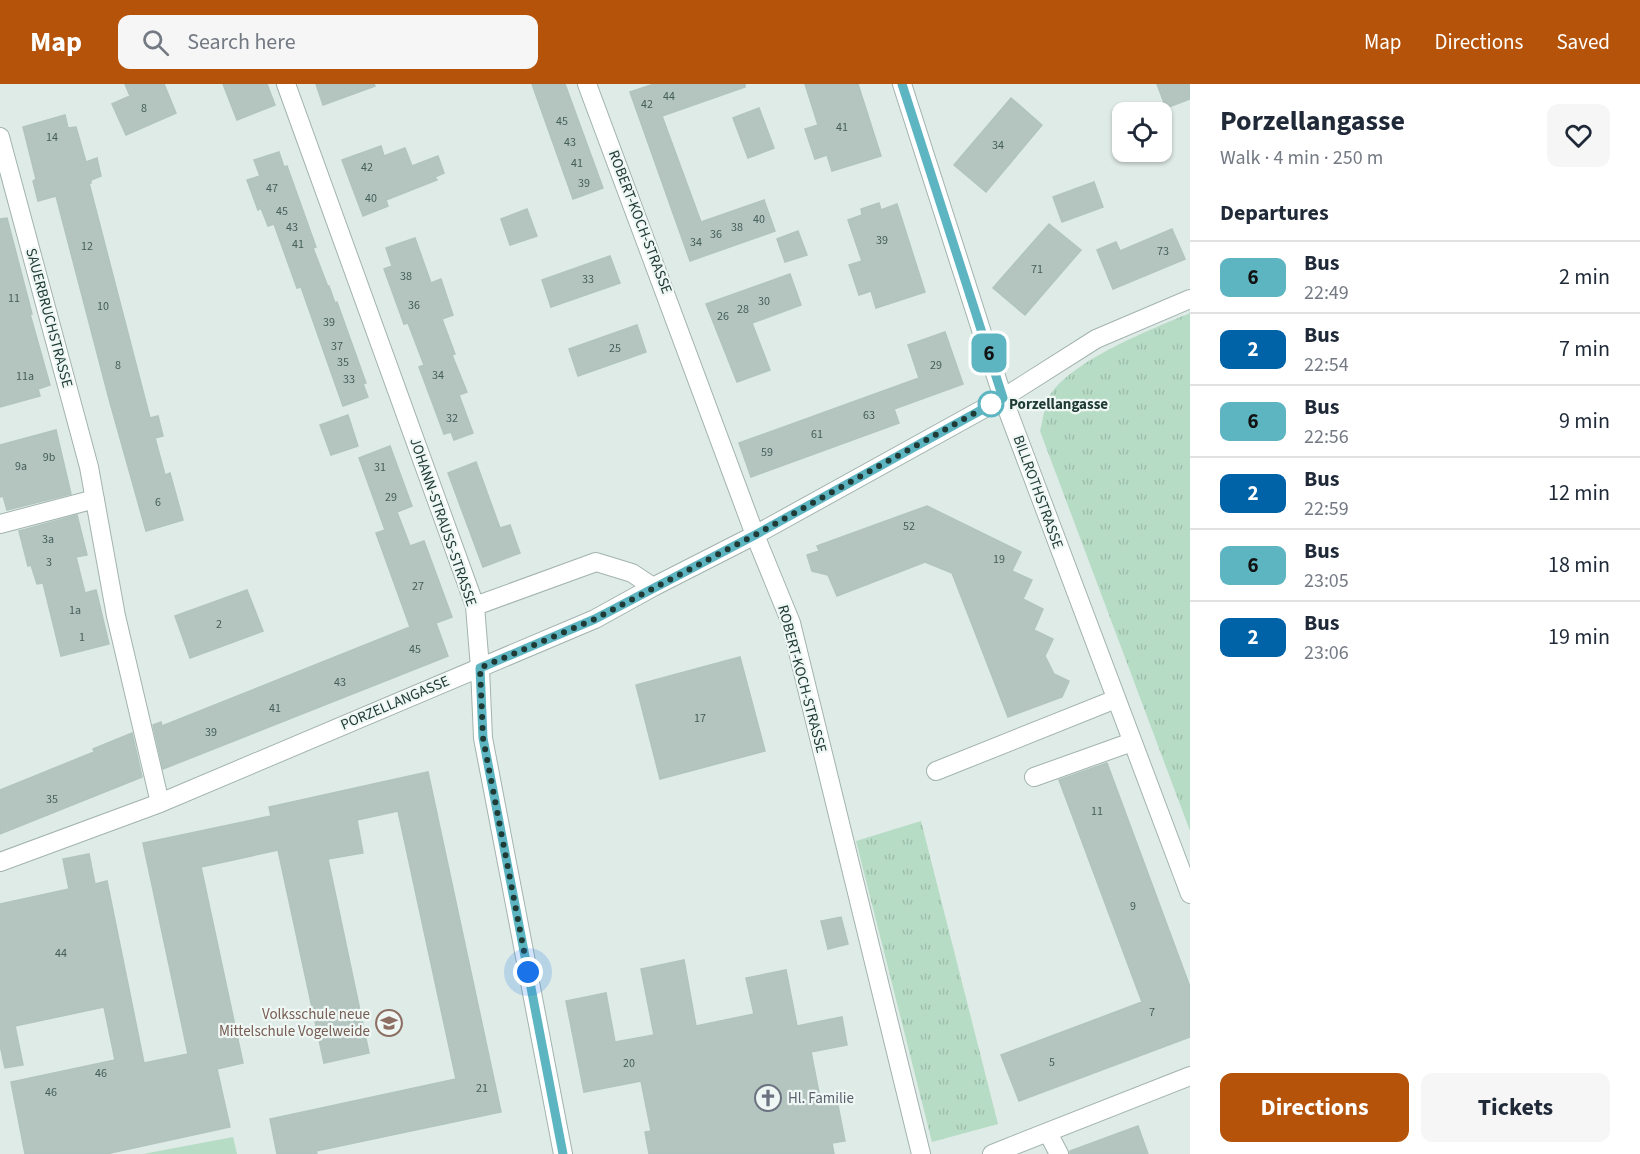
<!DOCTYPE html>
<html lang="en">
<head>
<meta charset="utf-8">
<style>
	body { margin:0; font-family:"Source Sans 3",sans-serif; background:#f6f6f7; color:#1f2937; height:100vh; display:flex; flex-direction:column; font-size:22px; white-space:nowrap }
	* { box-sizing:border-box; margin:0 }
	p { font-size:20px; color:#747a83 }
	.icon { flex:none; width:33px; height:33px; fill:none; stroke:currentColor; stroke-width:2; stroke-linecap:round; stroke-linejoin:round }
	.map { position:relative; flex:1; overflow:hidden }
	.side { display:flex; flex-direction:column; background:#fff; width:450px }
	.side>* { flex:none }
	.badge { padding:0 12px; border-radius:9px; font-size:21px; line-height:39px }
	.controls { position:absolute; left:1112px; top:18px; display:grid; gap:12px }
	.controls a { display:grid; place-items:center; width:60px; height:60px; border-radius:12px; background:#fff; box-shadow:0 2px 4px #0004; font-size:30px }
	.you { position:absolute; width:30px; height:30px; margin:-15px; border:4px solid #fff; border-radius:50%; background:#1a73e8; box-shadow:0 0 0 9px #1a73e833 }
	.map>.badge { position:absolute; translate:-50% -50%; box-shadow:0 0 0 3px #fff }
	h2 { padding:0 30px; font-size:22px; line-height:54px }
	.round { display:grid; place-items:center; flex:none; width:63px; height:63px; border-radius:12px; background:#f6f6f7 }
	.headline { display:flex; align-items:center; justify-content:space-between; height:102px; padding:0 30px }
	h1 { font-size:28px; font-weight:700; line-height:45px }
	.primary-button { display:flex; gap:12px; margin-top:auto; padding:12px 30px }
	.primary-button a { flex:1; height:69px; border-radius:12px; background:#b45309; color:#fff; font-size:24px; font-weight:700; line-height:69px; text-align:center }
	.primary-button a+a { background:#f6f6f7; color:#1f2937 }
	ul { padding:0; list-style:none }
	li { display:flex; align-items:center; gap:18px; height:72px; padding:0 30px; border-top:2px solid #e0e1e3 }
	li div { flex:1 }
	li b { display:block; font-size:22px }
	li em { font-style:normal }
	li .badge { min-width:66px; font-weight:700; text-align:center }
	header { display:flex; align-items:center; gap:36px; box-sizing:border-box; height:84px; padding:0 30px; background:#b45309; color:#fff }
	header strong { font-size:28px }
	nav { display:flex; gap:33px; margin-inline-start:auto; font-size:21px }
	.search { width:420px; height:54px; background:#f6f6f7; display:flex; align-items:center; gap:15px; box-sizing:border-box; padding:0 21px; border-radius:12px; color:#747a83; font-size:22px }
	main { display:flex; flex:1; min-height:0 }
	.map>svg:first-child { display:block }
	.grass { fill:url(#grass-tufts) }
	.pitch { fill:#b7dcc5 }
	.building { fill:#b4c5c0; stroke:#b1c4be; stroke-width:1.5 }
	.lines { fill:none; stroke-linecap:round; stroke-linejoin:round }
	.minor-casing { stroke:#a2b3ae; stroke-width:20 }
	.minor { stroke:#fff; stroke-width:18 }
	.line-casing { stroke:#fff; stroke-width:14 }
	.line { stroke:#5db5c2; stroke-width:9 }
	.walk { stroke:#203b36; stroke-width:6; stroke-dasharray:0 10.8 }
	.stop-dot { fill:#fff; stroke:#5db5c2; stroke-width:3 }
	.labels { text-anchor:middle; dominant-baseline:central; stroke-width:4.5; stroke-linejoin:round; paint-order:stroke }
	.number-label { font-size:12px; fill:#455e58 }
	.street-label { font-size:15px; fill:#203b36; stroke:#eff7f4 }
	.stop-label { font-size:15px; font-weight:bold; fill:#203b36; stroke:#eff7f4; text-anchor:start }
	.education-label { font-size:15px; fill:#785e54; stroke:#eff7f4; text-anchor:end }
	.worship-label { font-size:15px; fill:#5b616d; stroke:#eff7f4; text-anchor:start }
</style>
</head>
<body>
<header>
<strong>Map</strong>
<div class="search"><svg class="icon" aria-label="search" viewBox="0 0 24 24"><circle cx="10" cy="10" r="6"/><path d="M15 15l6 6"/></svg>Search here</div>
<nav><a>Map</a><a>Directions</a><a>Saved</a></nav>
</header>
<main>
<div class="map">
<svg width="1190" height="1070" viewBox="0 0 1190 1070">
	<defs>
		<pattern id="grass-tufts" width="24" height="20" patternUnits="userSpaceOnUse" patternTransform="scale(1.5)"><rect width="24" height="20" fill="#b7dcc5"/><path d="M3 7l-1-3M5 7V3M7 7l1-3M15 17l-1-3M17 17v-4M19 17l1-3" fill="none" stroke="#9dbeaa"/></pattern>
	</defs>
	<rect width="100%" height="100%" fill="#dfebe7"/>
	<path class="grass" d="M1190 229V747L1040 347C1043 337 1044 321 1050 311 1074 275 1150 246 1190 229Z
		M921 737 998 1040 932 1058 856 757Z"/>
	<path class="pitch" d="M233 1053 237 1070H143Z"/>
	<path class="building" d="M125 0H164L176 29 126 51 112 20 130 12Z
		M223 0H267L275 21 237 36Z
		M316 0H374L375 2 323 21Z
		M532 0H565L603 104 573 115Z
		M654 0H745V3L662 32 701 138 764 116 775 147 690 177 630 8Z
		M805 0H858L881 72 832 87 827 71 815 75 805 45 818 41Z
		M1157 0H1190V15L1166 24Z
		M1011 14 1042 41 986 108 954 81Z
		M759 24 774 64 748 74 733 34Z
		M65 31 68 44 76 43 86 78 97 74 101 92 91 96V99H89L150 334 158 332 163 352 155 354 165 391 170 389 183 436 146 447 109 315 56 112 38 117 33 97 36 95 23 43Z
		M381 62 384 72 405 64 412 82 438 72 444 89 435 93 437 96 386 116 388 122 363 132 342 76Z
		M279 68 284 83 287 82 316 163 313 164 328 203 329 202 335 219 337 218 366 299 363 300 368 313 343 322 301 203 297 204 274 140 268 142 261 124 258 126 247 96 260 92 254 76Z
		M1094 98 1103 123 1062 138 1053 113Z
		M879 119 881 126 897 120 925 208 876 224 871 207 859 211 849 181 862 177 848 136 862 131 861 125Z
		M527 125 537 152 510 161 501 135Z
		M7 134 32 230H30L50 301 38 305 40 312 0 323V135Z
		M1049 140 1081 166 1025 231 993 204Z
		M1172 145 1185 175 1113 205 1097 166 1116 158 1120 167Z
		M798 147 807 171 785 178 777 155Z
		M415 154 431 199 441 195 453 231 442 235 455 270 452 271 467 308 459 311 473 349 454 356 451 348 444 350 419 283 424 281 408 239 404 240 384 185 392 182 386 164Z
		M610 172 620 199 551 223 542 196Z
		M790 190 801 221 752 239 770 286 737 298 706 220Z
		M637 241 646 268 578 292 569 265Z
		M945 248 963 300 894 325 899 339 751 393 739 359 919 294 908 261Z
		M348 331 358 362 331 371 320 341Z
		M56 346 71 410 7 426 3 412 0 413V361Z
		M390 362 412 422 397 428 410 462 424 457 452 533 436 539 448 572 163 685 153 641 161 638 162 642 410 543 376 449 385 446 359 374Z
		M476 378 500 444 510 441 520 469 483 483 448 389Z
		M927 422 1021 468 1012 487 1032 496 1023 515 1043 525 1034 546 1053 555 1045 572 1054 590 1069 597 1062 613 1008 633 952 489 925 478 837 512 828 491 812 487 807 471 819 467 817 462Z
		M77 431 87 471 76 473 85 509 96 506 109 560 61 572 43 499 37 500 31 481 28 482 19 447Z
		M247 506 263 547 190 574 175 532Z
		M740 573 765 667 660 695 636 601Z
		M132 649 142 693 0 750V706L94 668 93 665Z
		M1107 679 1190 903V953L1019 1017 1001 971 1142 918 1059 696Z
		M428 688 501 1028 316 1067 317 1070H277L270 1035 456 995 398 727 357 736 363 769 328 775 369 969 324 979 278 766 201 783 243 979 217 985 230 1043 106 1070H25L11 998 115 976 104 923 15 942 23 981 5 984 0 961V820L69 805 63 775 89 770 95 800 107 797 144 979 188 970 143 759 271 732 269 723Z
		M841 833 848 860 828 865 821 837Z
		M684 876 696 942 754 930 746 894 786 886 797 942 842 933 847 961 811 968 821 1019 837 1016 845 1057 832 1059 834 1070H649L645 1048 651 1047 641 997 584 1008 566 917 606 909 615 958 654 951 641 885Z
		M1138 1042 1148 1070H1070V1067Z"/>
	<g class="lines">
		<defs>
			<path id="minor" d="M286 0 475 522 480 584 483 654 563 1070
				M587 0 755 451 791 539 921 1070
				M902 0 1003 314 1190 810
				M0 53 89 383 116 532 160 719
				M0 440 95 415
				M475 522 596 478 632 489 653 503
				M936 687 1116 615
				M1034 693 1132 658
				M0 778 160 719 595 535 653 503 755 451 1003 314 1096 255 1190 215
				M1048 1049 1059 1070
				M992 1070 1190 992"/>
		</defs>
		<use href="#minor" class="minor-casing"/>
		<use href="#minor" class="minor"/>
	</g>
	<g class="lines">
		<defs>
			<path id="line" d="M563 1070 483 654 480 584 595 535 755 451 1003 314 902 0"/>
		</defs>
		<use href="#line" class="line-casing"/>
		<use href="#line" class="line"/>
		<path class="walk" d="M528 888 483 654 480 584 595 535 755 451 991 320"/>
	</g>
	<defs>
		<symbol id="school-ring" viewBox="-11 -11 22 22"><circle r="9.5" fill="#eff7f4" stroke="#8d6e63" stroke-width="1.5"/><path d="M0-5L7-2L0 1L-7-2ZM-4 1L0 2.5L4 1V4Q0 6-4 4Z" fill="#8d6e63"/></symbol>
		<symbol id="church-ring" viewBox="-11 -11 22 22"><circle r="9.5" fill="#eff7f4" stroke="#6b7280" stroke-width="1.5"/><path d="M-1.2-6h2.4v3.5h3.3v2.4h-3.3V6h-2.4V-.1h-3.3v-2.4h3.3Z" fill="#6b7280"/></symbol>
	</defs>
	<g fill-rule="evenodd">
		<use href="#school-ring" x="374" y="924" width="30" height="30"/>
		<use href="#church-ring" x="753" y="999" width="30" height="30"/>
	</g>
	<circle class="stop-dot" cx="991" cy="320" r="12"/>
	<g class="labels">
		<g class="number-label">
			<text x="669" y="12">44</text>
			<text x="647" y="20">42</text>
			<text x="144" y="24">8</text>
			<text x="562" y="37">45</text>
			<text x="842" y="43">41</text>
			<text x="52" y="53">14</text>
			<text x="570" y="58">43</text>
			<text x="998" y="61">34</text>
			<text x="577" y="79">41</text>
			<text x="367" y="83">42</text>
			<text x="584" y="99">39</text>
			<text x="272" y="104">47</text>
			<text x="371" y="114">40</text>
			<text x="282" y="127">45</text>
			<text x="759" y="135">40</text>
			<text x="292" y="143">43</text>
			<text x="737" y="143">38</text>
			<text x="716" y="150">36</text>
			<text x="882" y="156">39</text>
			<text x="696" y="158">34</text>
			<text x="298" y="160">41</text>
			<text x="87" y="162">12</text>
			<text x="1163" y="167">73</text>
			<text x="1037" y="185">71</text>
			<text x="406" y="192">38</text>
			<text x="588" y="195">33</text>
			<text x="14" y="214">11</text>
			<text x="764" y="217">30</text>
			<text x="414" y="221">36</text>
			<text x="103" y="222">10</text>
			<text x="743" y="225">28</text>
			<text x="723" y="232">26</text>
			<text x="329" y="238">39</text>
			<text x="337" y="262">37</text>
			<text x="615" y="264">25</text>
			<text x="343" y="278">35</text>
			<text x="118" y="281">8</text>
			<text x="936" y="281">29</text>
			<text x="438" y="291">34</text>
			<text x="25" y="292">11a</text>
			<text x="349" y="295">33</text>
			<text x="869" y="331">63</text>
			<text x="452" y="334">32</text>
			<text x="817" y="350">61</text>
			<text x="767" y="368">59</text>
			<text x="49" y="373">9b</text>
			<text x="21" y="382">9a</text>
			<text x="380" y="383">31</text>
			<text x="391" y="413">29</text>
			<text x="158" y="418">6</text>
			<text x="909" y="442">52</text>
			<text x="48" y="455">3a</text>
			<text x="999" y="475">19</text>
			<text x="49" y="478">3</text>
			<text x="418" y="502">27</text>
			<text x="75" y="526">1a</text>
			<text x="219" y="540">2</text>
			<text x="82" y="553">1</text>
			<text x="415" y="565">45</text>
			<text x="340" y="598">43</text>
			<text x="275" y="624">41</text>
			<text x="700" y="634">17</text>
			<text x="211" y="648">39</text>
			<text x="52" y="715">35</text>
			<text x="1097" y="727">11</text>
			<text x="1133" y="822">9</text>
			<text x="61" y="869">44</text>
			<text x="1152" y="928">7</text>
			<text x="1052" y="978">5</text>
			<text x="629" y="979">20</text>
			<text x="101" y="989">46</text>
			<text x="482" y="1004">21</text>
			<text x="51" y="1008">46</text>
		</g>
		<g class="street-label">
			<text transform="translate(640 138) rotate(69)">ROBERT-KOCH-STRASSE</text>
			<text transform="translate(49 234) rotate(75)">SAUERBRUCHSTRASSE</text>
			<text transform="translate(1038 408) rotate(70)">BILLROTHSTRASSE</text>
			<text transform="translate(443 438) rotate(71)">JOHANN-STRAUSS-STRASSE</text>
			<text transform="translate(802 595) rotate(75)">ROBERT-KOCH-STRASSE</text>
			<text transform="translate(395 619) rotate(-23)">PORZELLANGASSE</text>
		</g>
		<g class="stop-label">
			<text x="1009" y="320">Porzellangasse</text>
		</g>
		<g class="education-label">
			<text x="370" y="930">Volksschule neue<tspan x="370" dy="17">Mittelschule Vogelweide</tspan></text>
		</g>
		<g class="worship-label">
			<text x="788" y="1014">Hl. Familie</text>
		</g>
	</g>
</svg>
<div class="controls">
<a><svg class="icon" aria-label="locate" viewBox="0 0 24 24"><circle cx="12" cy="12" r="6"/><path d="M12 2v4M12 18v4M2 12h4M18 12h4"/></svg></a>
</div>
<div class="you" style="left:528px;top:888px"></div>
<b class="badge" style="left:989px;top:269px;background:#5db5c2;color:#111">6</b>
</div>
<section class="side">
<div class="headline"><div><h1>Porzellangasse</h1><p>Walk · 4 min · 250 m</p></div><a class="round"><svg class="icon" aria-label="heart" viewBox="0 0 24 24"><path d="M12 20l-8-8c-3-5 5-10 8-4 3-6 11-1 8 4z"/></svg></a></div>
<h2>Departures</h2>
<ul>
<li><span class="badge" style="background:#5db5c2;color:#111">6</span><div><b>Bus</b><p>22:49</p></div><em>2 min</em></li>
<li><span class="badge" style="background:#0062a7;color:#fff">2</span><div><b>Bus</b><p>22:54</p></div><em>7 min</em></li>
<li><span class="badge" style="background:#5db5c2;color:#111">6</span><div><b>Bus</b><p>22:56</p></div><em>9 min</em></li>
<li><span class="badge" style="background:#0062a7;color:#fff">2</span><div><b>Bus</b><p>22:59</p></div><em>12 min</em></li>
<li><span class="badge" style="background:#5db5c2;color:#111">6</span><div><b>Bus</b><p>23:05</p></div><em>18 min</em></li>
<li><span class="badge" style="background:#0062a7;color:#fff">2</span><div><b>Bus</b><p>23:06</p></div><em>19 min</em></li>
</ul>
<div class="primary-button"><a>Directions</a><a>Tickets</a></div>
</section>
</main>
</body>
</html>
